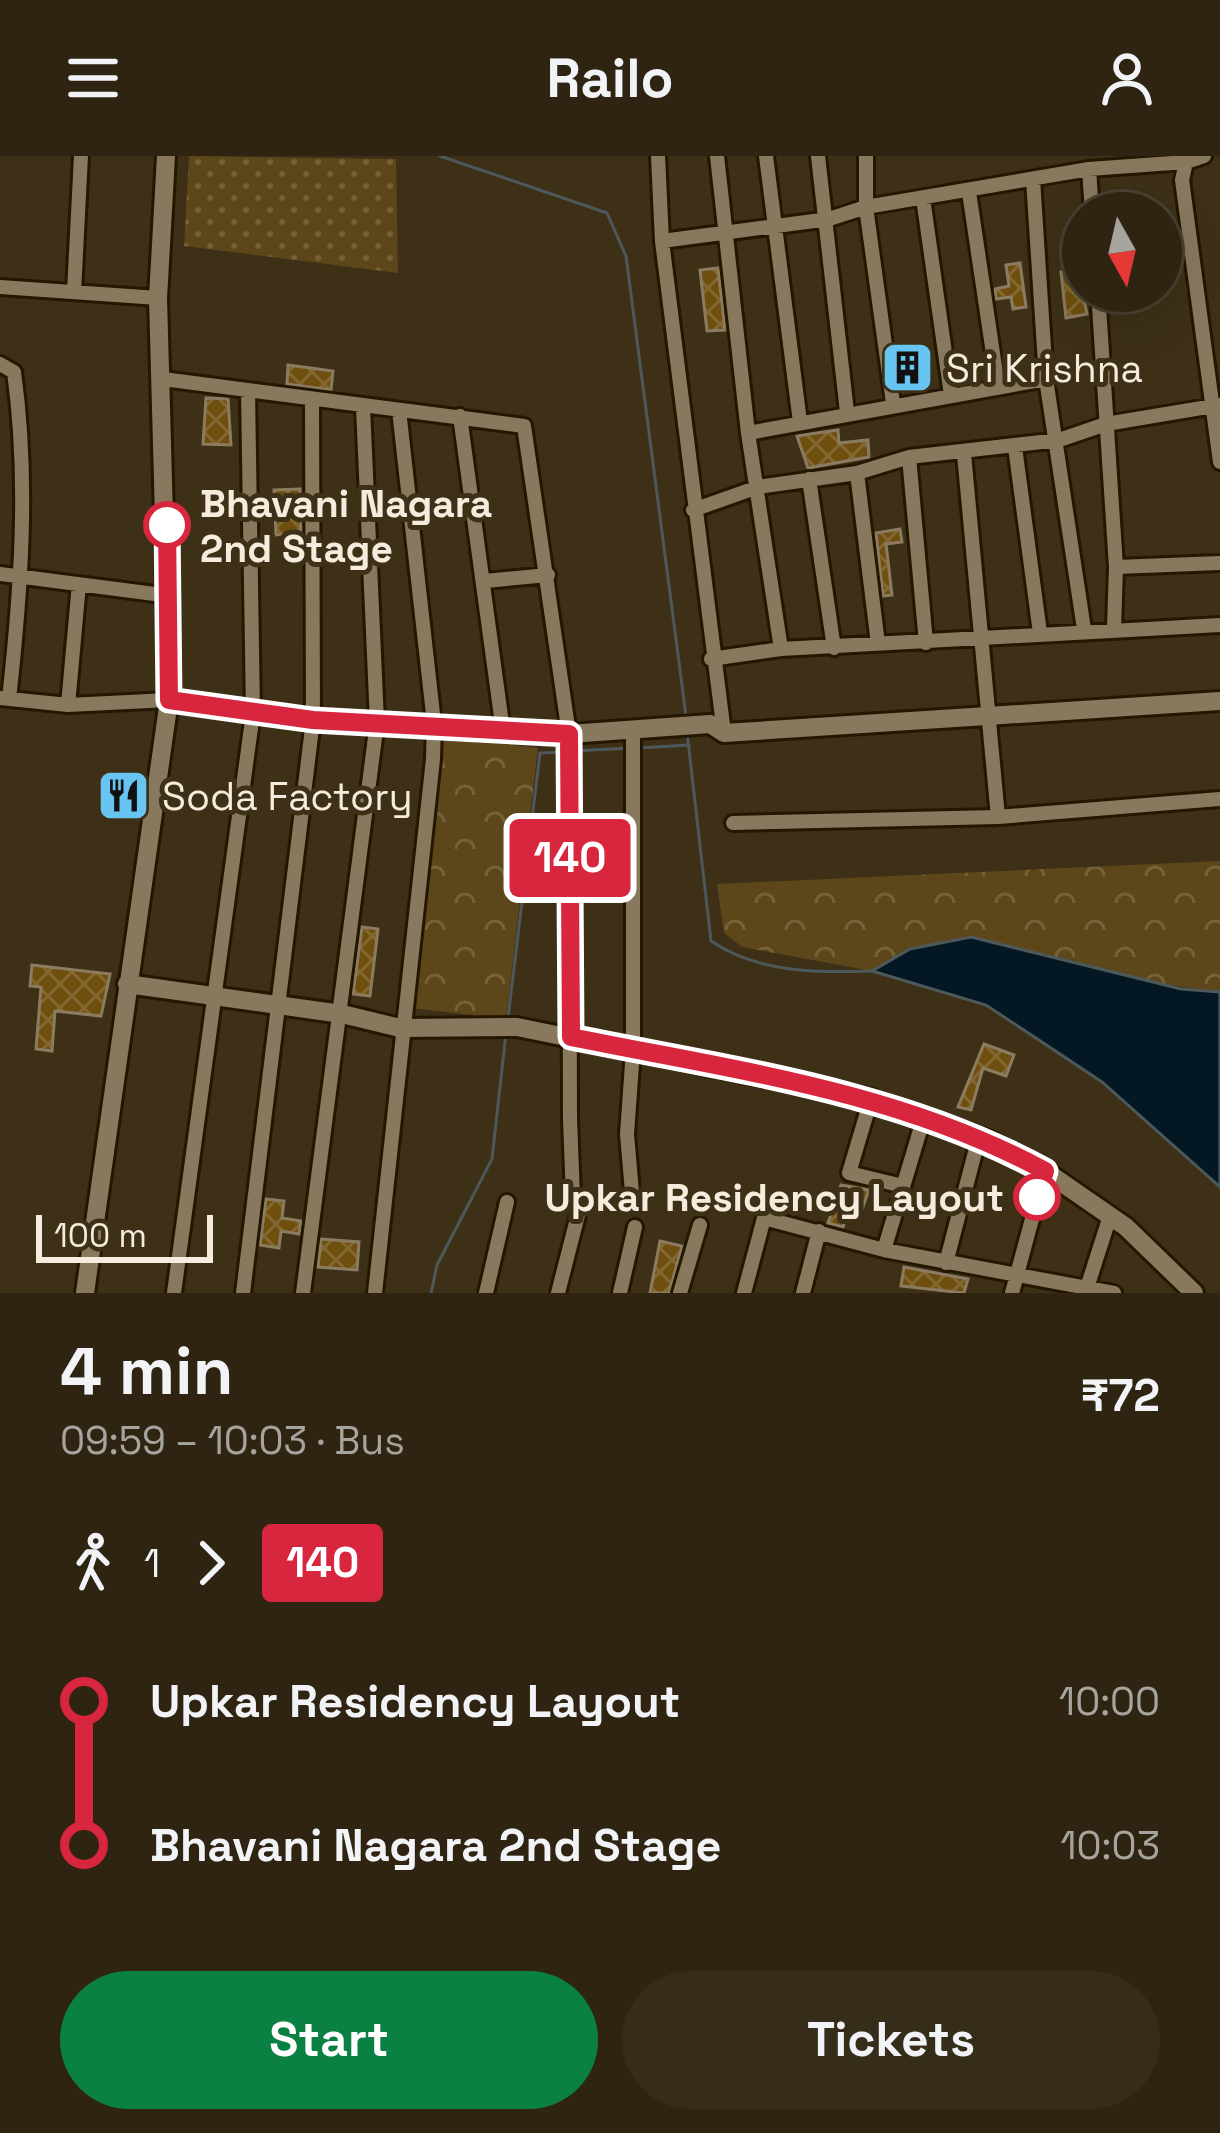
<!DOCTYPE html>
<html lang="en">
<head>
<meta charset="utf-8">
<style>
	body { margin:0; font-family:"Space Grotesk",sans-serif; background:#362c1a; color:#f1f3f6; height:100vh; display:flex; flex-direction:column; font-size:45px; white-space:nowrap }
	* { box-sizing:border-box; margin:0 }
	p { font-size:39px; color:#a7a49f }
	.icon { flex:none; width:66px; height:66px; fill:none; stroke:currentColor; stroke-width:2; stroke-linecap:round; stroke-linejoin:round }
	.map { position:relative; height:1137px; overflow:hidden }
	.details { display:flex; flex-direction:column; background:#2e2411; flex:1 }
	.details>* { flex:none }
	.badge { padding:0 24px; border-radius:9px; font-size:42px; line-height:78px }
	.needle { width:78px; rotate:172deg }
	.fabs { position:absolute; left:1062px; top:36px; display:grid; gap:24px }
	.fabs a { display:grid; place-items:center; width:120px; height:120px; border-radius:50%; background:#2e2411; box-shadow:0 12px 48px #0002,0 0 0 3px #494131; font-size:60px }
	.scale { position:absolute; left:36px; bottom:30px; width:177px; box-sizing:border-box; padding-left:12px; border:6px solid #f5ecde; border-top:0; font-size:33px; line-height:42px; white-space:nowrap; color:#f5ecde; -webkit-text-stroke:9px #3d3017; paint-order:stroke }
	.map>.badge { position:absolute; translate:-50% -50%; box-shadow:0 0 0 6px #fff }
	.legs { display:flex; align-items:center; gap:18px; height:132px; padding:0 60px; font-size:39px }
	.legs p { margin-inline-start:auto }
	.headline { display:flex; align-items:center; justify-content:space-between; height:204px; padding:0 60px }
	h1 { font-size:66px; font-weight:600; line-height:90px }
	.cta { display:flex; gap:24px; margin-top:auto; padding:24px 60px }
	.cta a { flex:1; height:138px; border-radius:72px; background:#0b8043; color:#fff; font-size:48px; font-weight:600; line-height:138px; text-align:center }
	.cta a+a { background:#362c1a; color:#f1f3f6 }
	ul { padding:0 60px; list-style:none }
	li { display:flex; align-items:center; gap:42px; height:144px; font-size:45px }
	li i { display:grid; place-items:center; width:18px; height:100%; margin:0 15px; background:currentColor }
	li i::after { content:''; width:30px; height:30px; margin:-15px; border:9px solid; border-radius:50%; background:#2e2411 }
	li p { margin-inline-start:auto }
	li:first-child i { background:linear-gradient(#0000 50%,currentColor 0) }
	li:last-child i { background:linear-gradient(currentColor 50%,#0000 0) }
	header { display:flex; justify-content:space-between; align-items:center; height:156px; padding:0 60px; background:#2e2411; font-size:54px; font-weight:600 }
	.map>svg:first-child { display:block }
	.grass { fill:url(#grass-dots) }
	.park { fill:url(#park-crowns) }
	.water { fill:#031822; stroke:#4c585a; stroke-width:3 }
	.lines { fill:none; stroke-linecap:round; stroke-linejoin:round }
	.stream { stroke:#4c585a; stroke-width:3 }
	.building { fill:url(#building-cross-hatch); stroke:#8b7b60; stroke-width:3 }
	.street-casing { stroke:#241701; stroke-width:20 }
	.secondary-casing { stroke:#241701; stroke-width:24 }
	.street { stroke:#88785e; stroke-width:14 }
	.secondary { stroke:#88785e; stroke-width:18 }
	.line-1-casing { stroke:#fff; stroke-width:27 }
	.line-1 { stroke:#d7263d; stroke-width:18 }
	.stop-1-dot { fill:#fff; stroke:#d7263d; stroke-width:6 }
	.labels { text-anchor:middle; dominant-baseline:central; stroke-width:10; stroke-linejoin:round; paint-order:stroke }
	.poi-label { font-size:39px; fill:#f5ecde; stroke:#3d3017; text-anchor:start }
	.stop-label { font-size:39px; font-weight:bold; fill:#f5ecde; stroke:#3d3017; text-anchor:start }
</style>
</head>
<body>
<header><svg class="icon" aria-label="menu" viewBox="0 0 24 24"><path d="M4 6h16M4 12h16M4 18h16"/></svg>Railo<svg class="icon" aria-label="person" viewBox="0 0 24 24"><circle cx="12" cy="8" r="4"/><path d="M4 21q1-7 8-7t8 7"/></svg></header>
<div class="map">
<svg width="1220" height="1137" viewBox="0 0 1220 1137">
	<defs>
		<pattern id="grass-dots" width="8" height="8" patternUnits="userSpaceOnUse" patternTransform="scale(3)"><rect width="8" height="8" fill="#5d4619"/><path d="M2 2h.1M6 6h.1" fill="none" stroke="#75613a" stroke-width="1.8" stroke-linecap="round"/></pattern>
		<pattern id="park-crowns" width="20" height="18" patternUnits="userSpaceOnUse" patternTransform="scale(3)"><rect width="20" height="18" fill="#5d4619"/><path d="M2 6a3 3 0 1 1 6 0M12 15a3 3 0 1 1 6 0" fill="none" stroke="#75613a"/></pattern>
		<pattern id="building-cross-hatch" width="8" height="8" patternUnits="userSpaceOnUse" patternTransform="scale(3)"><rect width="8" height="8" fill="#6e4f0e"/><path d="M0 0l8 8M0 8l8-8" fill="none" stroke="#836831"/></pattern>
	</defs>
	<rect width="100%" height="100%" fill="#3d3017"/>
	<path class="grass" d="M189 0 396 3 398 117 184 90Z"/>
	<path class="park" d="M444 581 538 592 506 863 412 852Z
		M1220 705V836L910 793 872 815 742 791 724 777 717 728Z"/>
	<path class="water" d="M971 781 1181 833 1220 836V1031L1102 926 986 849 872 815 910 793Z"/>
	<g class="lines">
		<path class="stream" d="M440 0 607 57 626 100 686 560
			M687 576 711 785C758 817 818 817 872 815
			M639 592 689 589
			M573 595 630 592
			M508 862 540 597 564 596
			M431 1137 437 1109 492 1003 506 877"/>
	</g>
	<path class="building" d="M1020 107 1026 151 1013 153 1011 141 996 143 995 133 1009 130 1006 109Z
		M718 112 725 174 707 175 700 114Z
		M1078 113 1087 158 1066 162 1061 116Z
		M288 209 333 215 331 234 287 228Z
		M206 242 228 243 231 289 203 288Z
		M838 274 839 287 868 284 869 301 808 312 797 280Z
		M300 333 301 377 276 379 274 334Z
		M900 373 902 386 886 388 892 439 883 440 876 377Z
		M362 771 378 773 370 840 353 838Z
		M32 809 110 818 101 860 55 855 52 895 36 893 41 831 30 830Z
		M984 888 1014 899 1006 920 983 912 971 954 958 951Z
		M841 1029 869 1034 861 1056 849 1052 843 1071 828 1067Z
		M266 1043 284 1045 282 1062 301 1065 299 1078 281 1075 279 1092 260 1089Z
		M321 1083 359 1086 357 1114 318 1111Z
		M660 1085 682 1090 669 1137H650Z
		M904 1111 968 1123 964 1137 901 1130Z"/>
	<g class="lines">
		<defs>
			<path id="street" d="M658 0 662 85 724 577
				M717 0 748 277 781 493
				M766 0 800 266
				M818 0 847 256
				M1204 0 1186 6 1182 24 1220 306
				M1089 13 1092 57
				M1033 23 1046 223 1084 473
				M969 36 998 231
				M923 42 951 239
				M662 85 829 63 866 51V0
				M0 131 158 142
				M1098 135 1116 411 1114 471
				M74 136 81 0
				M0 208 14 216C29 324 21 435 9 543
				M163 223 524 270 569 578 570 963 573 1042 579 1055 558 1137
				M893 247 866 51 1089 13 1186 6
				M460 260 503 575
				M748 277 1046 223
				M1015 291 1040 477
				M964 298 998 661
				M909 301 926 487
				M857 317 878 488
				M809 323 834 492
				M693 354 758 331 857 317 909 301 1059 284 1106 268 1220 249
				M1116 411 1220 407
				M0 418 170 440
				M485 425 548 419
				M79 428 68 549 169 544
				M711 503 781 493 1220 469
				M0 542 68 549
				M633 572V894L627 978 633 1048
				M733 667 998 661 1220 643
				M871 943 849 1017 903 1030
				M884 1094 924 961
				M946 1107 979 981
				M1086 1135 1110 1060
				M174 1137 253 557 248 235
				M243 1137 313 564 312 244
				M303 1137 377 566 363 251
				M375 1137 433 603 434 567 399 254
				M486 1137 507 1046
				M620 1137 635 1071
				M680 1137 700 1069
				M744 1137 764 1062 884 1094 1114 1137
				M803 1137 819 1075
				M1012 1137 1045 1015"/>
			<path id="secondary" d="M169 544 313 564 569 578 710 568 724 577 1220 545
				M127 828 342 858 400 872 517 871 871 943 988 984 1045 1015 1126 1071 1194 1137
				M85 1137 169 544 158 142 166 0"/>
		</defs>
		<use href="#street" class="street-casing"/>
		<use href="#secondary" class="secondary-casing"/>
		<use href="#street" class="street"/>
		<use href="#secondary" class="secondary"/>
	</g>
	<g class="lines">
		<defs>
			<path id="line-1" d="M167 369 169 544 313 564 569 578 571 881C733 914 898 935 1045 1015L1037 1041"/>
		</defs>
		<use href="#line-1" class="line-1-casing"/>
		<use href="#line-1" class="line-1"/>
	</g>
	<defs>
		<symbol id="building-square" viewBox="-11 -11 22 22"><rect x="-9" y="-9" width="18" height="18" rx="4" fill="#68c4f0" stroke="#3d3017"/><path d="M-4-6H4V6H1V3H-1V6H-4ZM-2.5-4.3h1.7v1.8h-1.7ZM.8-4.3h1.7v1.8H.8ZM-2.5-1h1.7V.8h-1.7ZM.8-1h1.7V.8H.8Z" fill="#111"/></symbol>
		<symbol id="restaurant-square" viewBox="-11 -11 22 22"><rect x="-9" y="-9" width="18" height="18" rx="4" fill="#68c4f0" stroke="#3d3017"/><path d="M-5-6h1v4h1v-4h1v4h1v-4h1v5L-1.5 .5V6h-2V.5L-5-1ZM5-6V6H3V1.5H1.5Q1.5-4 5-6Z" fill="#111"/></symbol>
	</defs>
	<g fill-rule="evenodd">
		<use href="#building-square" x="878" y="182" width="59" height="59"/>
		<use href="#restaurant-square" x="94" y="610" width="59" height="59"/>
	</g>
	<g class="stop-1-dot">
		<circle cx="167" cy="369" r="21"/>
		<circle cx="1037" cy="1041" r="21"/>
	</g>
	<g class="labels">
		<g class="poi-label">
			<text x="946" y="212">Sri Krishna</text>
			<text x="162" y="640">Soda Factory</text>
		</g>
		<g class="stop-label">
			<text x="200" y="347">Bhavani Nagara<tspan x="200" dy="45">2nd Stage</tspan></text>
			<text x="1004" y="1041" text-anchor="end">Upkar Residency Layout</text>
		</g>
	</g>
</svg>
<div class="fabs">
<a><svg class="needle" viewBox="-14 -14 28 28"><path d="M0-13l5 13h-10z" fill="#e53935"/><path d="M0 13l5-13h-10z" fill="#a7a49f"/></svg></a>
</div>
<div class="scale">100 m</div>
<b class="badge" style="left:570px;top:702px;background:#d7263d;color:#fff">140</b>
</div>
<section class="details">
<div class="headline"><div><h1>4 min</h1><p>09:59 – 10:03 · Bus</p></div><b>₹72</b></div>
<div class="legs"><svg class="icon" aria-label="walk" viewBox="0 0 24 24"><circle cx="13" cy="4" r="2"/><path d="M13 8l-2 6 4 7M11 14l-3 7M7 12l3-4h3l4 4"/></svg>1<svg class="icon" aria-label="forward" viewBox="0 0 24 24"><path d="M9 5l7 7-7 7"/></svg><b class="badge" style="background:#d7263d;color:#fff">140</b></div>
<ul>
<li><i style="color:#d7263d"></i><b>Upkar Residency Layout</b><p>10:00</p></li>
<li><i style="color:#d7263d"></i><b>Bhavani Nagara 2nd Stage</b><p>10:03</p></li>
</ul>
<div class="cta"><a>Start</a><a>Tickets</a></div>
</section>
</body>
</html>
